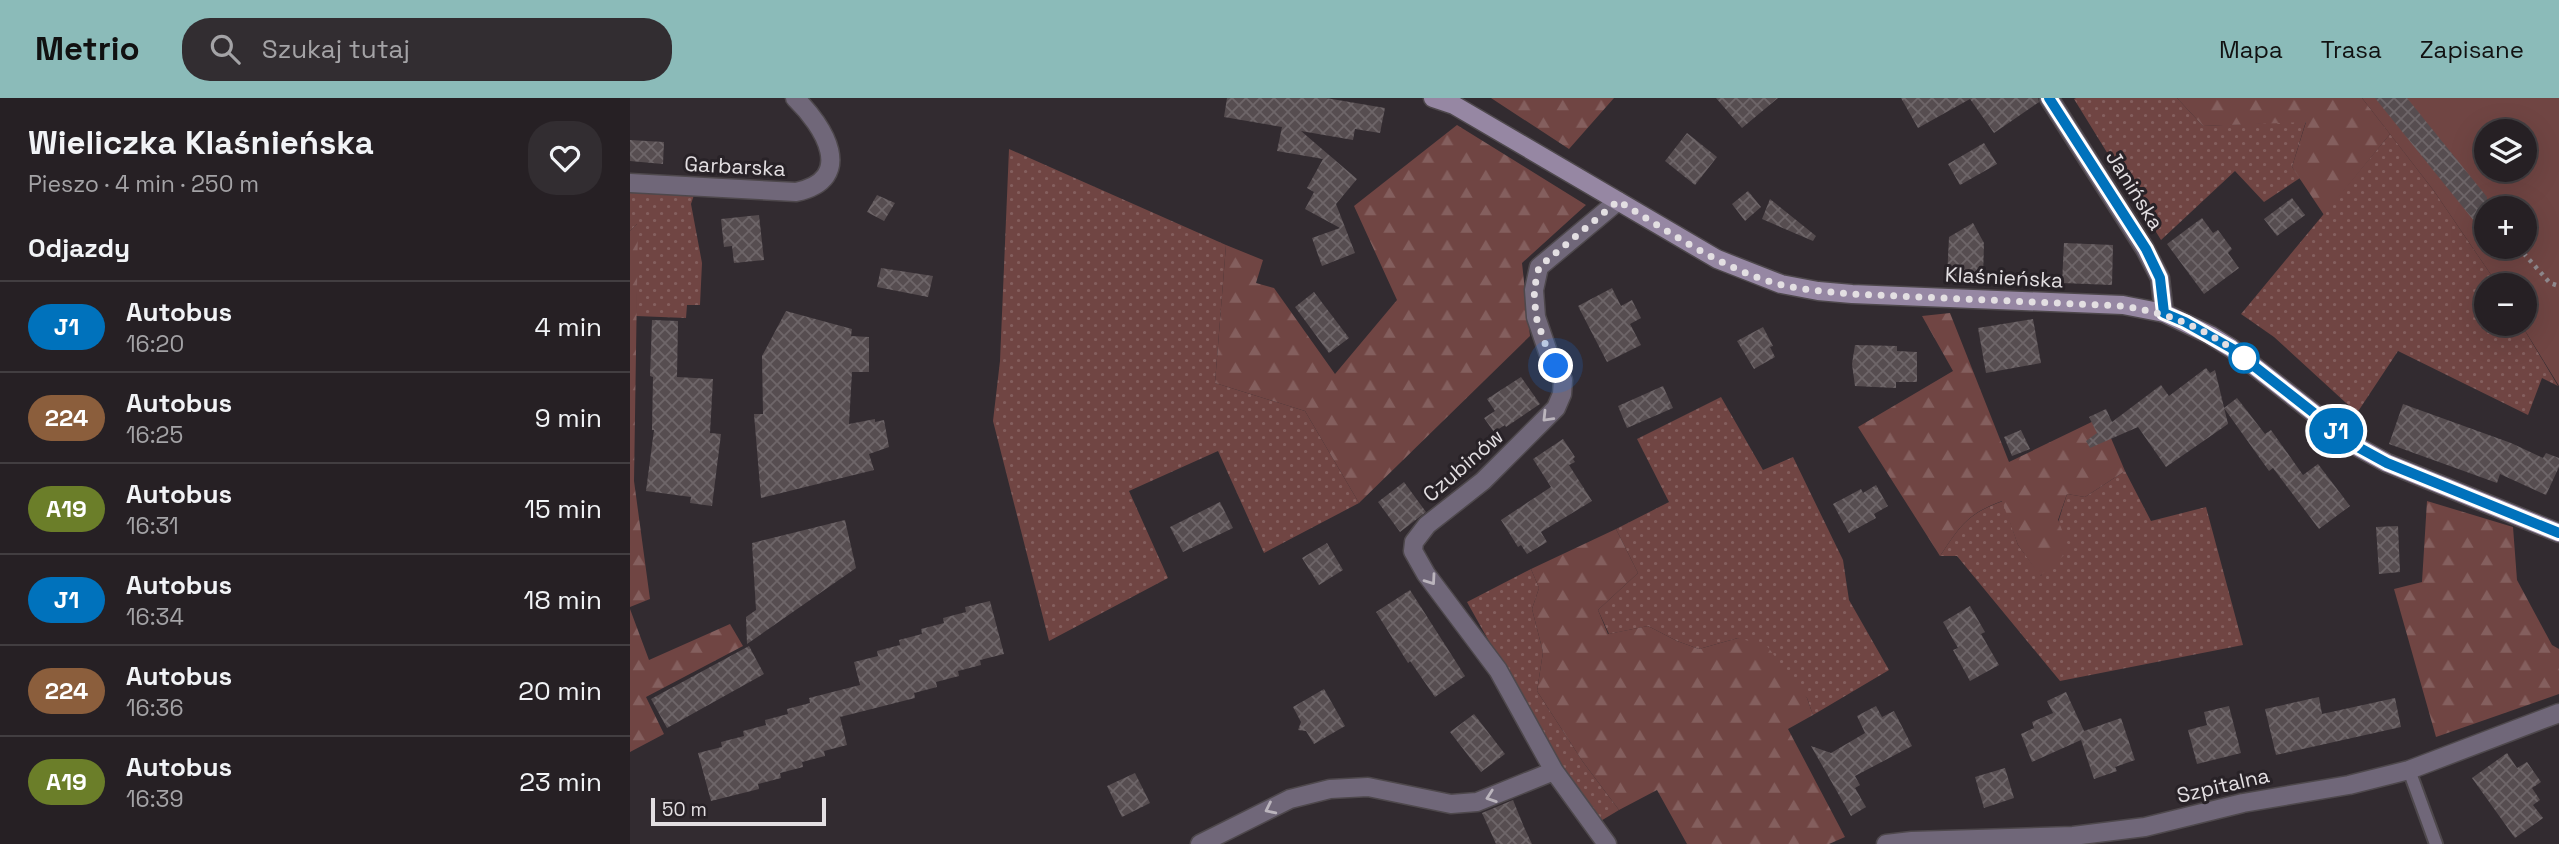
<!DOCTYPE html>
<html lang="pl">
<head>
<meta charset="utf-8">
<style>
	body { margin:0; font-family:"Space Grotesk",sans-serif; background:#322d31; color:#f1f3f6; height:100vh; display:flex; flex-direction:column; font-size:26px; white-space:nowrap }
	* { box-sizing:border-box; margin:0 }
	p { font-size:23px; color:#a4a3a6 }
	.icon { flex:none; width:38px; height:38px; fill:none; stroke:currentColor; stroke-width:2; stroke-linecap:round; stroke-linejoin:round }
	.map { position:relative; flex:1; overflow:hidden }
	.side { display:flex; flex-direction:column; background:#262024; width:630px }
	.side>* { flex:none }
	.badge { padding:0 14px; border-radius:23px; font-size:24px; line-height:46px }
	.buttons { position:absolute; left:1844px; top:21px; display:grid; gap:14px }
	.buttons a { display:grid; place-items:center; width:63px; height:63px; border-radius:50%; background:#262024; box-shadow:0 7px 28px #0002,0 0 0 2px #423e41; font-size:35px }
	.scale { position:absolute; left:21px; bottom:18px; width:175px; box-sizing:border-box; padding-left:7px; border:4px solid #e3dfe2; border-top:0; font-size:19px; line-height:24px; white-space:nowrap; color:#e3dfe2; -webkit-text-stroke:5px #282227; paint-order:stroke }
	.you { position:absolute; width:35px; height:35px; margin:-18px; border:5px solid #fff; border-radius:50%; background:#1a73e8; box-shadow:0 0 0 10px #1a73e833 }
	.map>.badge { position:absolute; translate:-50% -50%; box-shadow:0 0 0 4px #fff }
	h2 { padding:0 28px; font-size:26px; line-height:63px }
	.round { display:grid; place-items:center; flex:none; width:74px; height:74px; border-radius:28px; background:#322d31 }
	.summary { display:flex; align-items:center; justify-content:space-between; height:119px; padding:0 28px }
	h1 { font-size:33px; font-weight:800; line-height:52px }
	ul { padding:0; list-style:none }
	li { display:flex; align-items:center; gap:21px; height:91px; padding:0 28px; border-top:2px solid #423e41 }
	li div { flex:1 }
	li b { display:block; font-size:26px }
	li em { font-style:normal }
	li .badge { min-width:77px; font-weight:700; text-align:center }
	header { display:flex; align-items:center; gap:42px; box-sizing:border-box; height:98px; padding:0 35px; background:#8bbbb9; color:#111 }
	header strong { font-size:33px }
	nav { display:flex; gap:38px; margin-inline-start:auto; font-size:24px }
	.search { width:490px; height:63px; background:#322d31; display:flex; align-items:center; gap:18px; box-sizing:border-box; padding:0 24px; border-radius:28px; color:#a4a3a6; font-size:26px }
	main { display:flex; flex:1; min-height:0 }
	.map>svg:first-child { display:block }
	.grass { fill:url(#grass-dots) }
	.forest { fill:url(#forest-firs) }
	.garden { fill:#704543; fill-rule:evenodd }
	.building { fill:url(#building-cross-hatch) }
	.lines { fill:none; stroke-linecap:round; stroke-linejoin:round }
	.lane-casing { stroke:#4e484c; stroke-width:16 }
	.street-casing { stroke:#4e484c; stroke-width:21 }
	.secondary-casing { stroke:#4e484c; stroke-width:21 }
	.path { stroke:#8e888c; stroke-width:4.5; stroke-dasharray:3.5 5; stroke-linecap:butt }
	.lane { stroke:#706779; stroke-width:12 }
	.street { stroke:#706779; stroke-width:18 }
	.secondary { stroke:#9687a3; stroke-width:18 }
	.oneway { stroke:#bbb5bd }
	.line-casing { stroke:#fff; stroke-width:16 }
	.line { stroke:#0072bc; stroke-width:10 }
	.walk { stroke:#e3dfe2; stroke-width:7; stroke-dasharray:0 12.6 }
	.stop-dot { fill:#fff; stroke:#0072bc; stroke-width:3.5 }
	.labels { text-anchor:middle; dominant-baseline:central; stroke-width:6; stroke-linejoin:round; paint-order:stroke }
	.street-label { font-size:21px; fill:#e3dfe2; stroke:#282227 }
</style>
</head>
<body>
<header>
<strong>Metrio</strong>
<div class="search"><svg class="icon" aria-label="search" viewBox="0 0 24 24"><circle cx="10" cy="10" r="6"/><path d="M15 15l6 6"/></svg>Szukaj tutaj</div>
<nav><a>Mapa</a><a>Trasa</a><a>Zapisane</a></nav>
</header>
<main>
<section class="side">
<div class="summary"><div><h1>Wieliczka Klaśnieńska</h1><p>Pieszo · 4 min · 250 m</p></div><a class="round"><svg class="icon" aria-label="heart" viewBox="0 0 24 24"><path d="M12 20l-8-8c-3-5 5-10 8-4 3-6 11-1 8 4z"/></svg></a></div>
<h2>Odjazdy</h2>
<ul>
<li><span class="badge" style="background:#0072bc;color:#fff">J1</span><div><b>Autobus</b><p>16:20</p></div><em>4 min</em></li>
<li><span class="badge" style="background:#8b5e3c;color:#fff">224</span><div><b>Autobus</b><p>16:25</p></div><em>9 min</em></li>
<li><span class="badge" style="background:#6b7e29;color:#fff">A19</span><div><b>Autobus</b><p>16:31</p></div><em>15 min</em></li>
<li><span class="badge" style="background:#0072bc;color:#fff">J1</span><div><b>Autobus</b><p>16:34</p></div><em>18 min</em></li>
<li><span class="badge" style="background:#8b5e3c;color:#fff">224</span><div><b>Autobus</b><p>16:36</p></div><em>20 min</em></li>
<li><span class="badge" style="background:#6b7e29;color:#fff">A19</span><div><b>Autobus</b><p>16:39</p></div><em>23 min</em></li>
</ul>
</section>
<div class="map">
<svg width="1929" height="746" viewBox="0 0 1929 746">
	<defs>
		<pattern id="grass-dots" width="8" height="8" patternUnits="userSpaceOnUse" patternTransform="scale(1.75)"><rect width="8" height="8" fill="#704543"/><path d="M2 2h.1M6 6h.1" fill="none" stroke="#845f5e" stroke-width="1.8" stroke-linecap="round"/></pattern>
		<pattern id="forest-firs" width="22" height="20" patternUnits="userSpaceOnUse" patternTransform="scale(1.75)"><rect width="22" height="20" fill="#704543"/><path d="M5 1l3.5 6h-7zM16 11l3.5 6h-7z" fill="#845f5e"/></pattern>
		<pattern id="building-cross-hatch" width="8" height="8" patternUnits="userSpaceOnUse" patternTransform="scale(1.75)"><rect width="8" height="8" fill="#564d50"/><path d="M0 0l8 8M0 8l8-8" fill="none" stroke="#6e6669"/></pattern>
	</defs>
	<rect width="100%" height="100%" fill="#322b30"/>
	<path class="grass" d="M1446 0H1547L1573 28 1676 23 1662 69 1670 80 1634 104 1605 73 1531 142 1444 1Z
		M1760 36 1804 93 1868 187H1857V226H1891L1928 288 1912 280 1898 317 1768 253 1727 315 1644 239 1611 216Z
		M379 51 596 147 585 285 675 313 729 405 634 455 588 353 499 393 538 480 419 543 363 323 370 263Z
		M0 92 64 97 61 106 72 165 70 207H57L56 220 6 218 7 126 0 133Z
		M1091 299 1133 372 1163 359 1213 462 1219 502 1259 572 1183 617 1177 600 1108 540 1069 551 1047 543 1018 528 979 536 968 512 1008 475 986 431 1039 404 1007 341Z
		M1495 373 1521 423 1576 409 1613 547 1430 583 1327 458H1310C1331 427 1337 416 1373 403L1388 447 1411 478 1437 396 1455 399Z
		M901 471 909 490 902 511 913 554 907 593 953 664 989 712 969 724 934 677 837 504Z"/>
	<path class="forest" d="M861 0H984L939 51Z
		M1547 0H1732L1760 36 1694 117 1662 69 1676 24 1573 28Z
		M827 27 956 107 892 165 900 238 729 405 675 313 585 285 596 147 633 162 626 185 644 190 705 276 767 202 724 108Z
		M8 125 4 383 20 501 0 509V133Z
		M1320 215 1379 364 1472 319 1495 373 1455 399 1437 396 1428 422 1440 452 1410 478 1388 447 1372 403C1337 416 1331 427 1310 458L1228 329 1323 273 1292 218Z
		M1797 403 1883 429 1887 482 1922 547 1929 551V596L1806 639 1764 491 1792 484Z
		M986 431 1008 475 968 512 978 536 1018 528 1047 543 1069 551 1108 540 1137 548 1177 600 1183 617 1158 631 1215 739 1199 746H1057L1027 692 989 712 953 664 907 593 913 554 902 511 909 490 901 471Z
		M0 511 19 562 100 526 113 548 16 599 34 636 0 654Z"/>
	<path class="garden" d="M1732 0H1929V288L1891 226H1895V187H1868L1804 93ZM1857 33H1895V72H1857ZM1857 110H1895V149H1857Z"/>
	<path class="building" d="M597 0H696L755 10 750 35 725 31 723 42 671 33 727 81 706 106 725 155 692 168 682 140 710 130 675 111 684 94 677 90 693 61 647 53 652 29 594 19Z
		M1086 0H1148L1112 30Z
		M1271 0H1408L1409 4 1364 35 1340 1 1288 30Z
		M1745 0H1777L1857 99V139Z
		M1057 35 1087 59 1065 87 1035 63Z
		M0 42 34 44 33 66 0 63Z
		M1354 45 1367 66 1330 87 1318 66Z
		M1118 93 1131 109 1115 123 1102 106Z
		M247 97 265 105 254 123 237 114Z
		M1662 100 1675 117 1647 138 1634 121Z
		M1140 101 1186 138 1183 143 1132 121Z
		M129 117 134 162 104 165 102 148 94 149 91 121Z
		M1572 120 1583 135 1588 132 1602 151 1598 155 1609 170 1574 196 1537 146Z
		M1343 125 1354 145 1353 181 1317 180 1319 139Z
		M1434 145 1483 147 1482 187 1432 185Z
		M251 170 303 178 298 199 247 189Z
		M982 190 991 208 1002 202 1011 220 1000 226 1011 247 977 264 948 208Z
		M684 194 719 240 699 255 665 209Z
		M156 213 222 231 221 238 239 239V274H222L219 326 245 321V324L254 322 259 349 239 356 244 372 131 400 124 316H133L132 258Z
		M1403 221 1411 265 1356 275 1348 230Z
		M22 222 48 223 47 279 83 281 80 335 91 336 82 408 60 405 61 399 16 393 24 332H22L23 279 20 278Z
		M1133 229 1143 248 1140 249 1145 259 1124 271 1107 243Z
		M1225 247 1267 248V253L1287 254V284H1266V290L1225 288 1222 266Z
		M1576 270 1580 275 1585 272 1598 326 1536 369 1508 329 1460 350 1456 343 1467 335 1459 319 1476 311 1482 324 1531 287 1539 298Z
		M891 279 910 306 876 329 875 327 864 334 854 320 865 313 857 301Z
		M1033 288 1043 310 997 330 988 308Z
		M1607 300 1635 336 1641 332 1673 377 1688 366 1720 408 1689 431 1643 370 1639 373 1594 310Z
		M1773 306 1881 345 1913 360 1916 355 1929 360V369L1916 397 1870 376 1867 385 1759 346Z
		M1391 332 1400 351 1382 358 1374 339Z
		M933 341 945 359 943 361 945 364 939 367 962 403 911 434 917 444 897 456 891 447 888 449 871 422 921 389 903 361Z
		M774 384 796 414 770 434 748 404Z
		M1246 387 1258 408 1244 416 1246 420 1219 435 1203 406 1231 391 1233 395Z
		M590 404 603 430 553 454 540 429Z
		M215 422 226 470 117 546 116 519 126 512 122 445Z
		M1768 428 1770 474 1749 476 1746 429Z
		M697 445 713 472 689 487 672 460Z
		M780 492 835 578 805 599 780 563 778 565 746 514Z
		M360 503 374 556 350 562 351 567 328 573 329 578 306 584 307 589 284 595 285 600 210 619 217 647 194 653 195 658 172 664 173 669 150 675 151 680 128 686 129 691 81 703 68 655 92 649 91 644 114 638 113 633 136 627 135 622 158 616 157 611 180 605 179 600 230 587 224 564 248 558 247 553 270 547 269 542 292 536 291 531 314 525 313 520 336 514 335 509Z
		M1340 508 1355 534 1351 536 1369 567 1340 583 1323 552 1328 550 1313 524Z
		M119 548 134 576 37 630 21 601Z
		M694 591 715 628 684 646 676 633 668 632 671 624 663 609Z
		M1436 594 1454 633 1491 620 1505 662 1485 669 1487 673 1464 681 1451 642 1402 664 1391 636 1404 630 1402 624 1423 615 1417 603Z
		M1689 599 1692 616 1765 600 1771 629 1646 657 1635 611Z
		M1246 608 1252 619 1264 613 1282 648 1225 678 1230 687 1225 690 1236 709 1221 718 1181 648 1201 655 1235 635 1227 618Z
		M1599 608 1611 655 1567 666 1558 632 1577 627 1574 614Z
		M844 616 875 656 851 674 820 634Z
		M1877 655 1887 670 1897 664 1911 684 1902 690 1910 702 1903 707 1913 720 1885 740 1842 680Z
		M1375 670 1384 700 1354 710 1345 679Z
		M505 675 520 705 492 719 477 688Z
		M883 702 894 729 902 746H866L852 715Z"/>
	<g class="lines">
		<defs>
			<path id="lane" d="M1779 672 1806 746"/>
			<path id="street" d="M1419 0 1515 151 1530 180 1534 215
				M0 85 166 94C227 81 194 28 165 0
				M570 746 660 701 700 691 738 689 821 706 847 704 924 673
				M977 746 924 673 868 572 796 476 783 453 784 444 797 427 853 383 926 310 932 296 933 282 918 254 906 219 904 192 909 169 988 103
				M1256 746 1282 743 1443 738 1515 729 1613 705 1719 687 1779 672 1929 615"/>
			<path id="secondary" d="M803 0 824 7 1087 161 1151 186 1188 193 1222 196 1493 207 1534 215 1580 237 1601 250 1726 348 1757 365 1929 435"/>
		</defs>
		<use href="#lane" class="lane-casing"/>
		<use href="#street" class="street-casing"/>
		<use href="#secondary" class="secondary-casing"/>
		<path class="path" d="M1888 149 1920 185 1929 188"/>
		<use href="#lane" class="lane"/>
		<use href="#street" class="street"/>
		<use href="#secondary" class="secondary"/>
	</g>
	<defs><path id="oneway-chevron" d="M-2-3.5L2.5 0L-2 3.5" fill="none" stroke-width="1.6" stroke-linecap="round" stroke-linejoin="round" transform="scale(1.75)"/></defs>
	<g class="oneway">
		<use href="#oneway-chevron" transform="translate(917 319) rotate(134)"/>
		<use href="#oneway-chevron" transform="translate(801 482) rotate(55)"/>
		<use href="#oneway-chevron" transform="translate(861 699) rotate(161)"/>
		<use href="#oneway-chevron" transform="translate(640 711) rotate(154)"/>
	</g>
	<g class="lines">
		<defs>
			<path id="line" d="M1419 0 1516 151 1530 180 1534 215 1555 224 1601 250 1726 348 1757 365 1929 435"/>
		</defs>
		<use href="#line" class="line-casing"/>
		<use href="#line" class="line"/>
		<path class="walk" d="M926 268 918 254 906 219 904 192 909 169 988 103C1040 134 1093 172 1152 187 1175 192 1199 194 1222 196L1493 208C1545 216 1578 232 1620 264L1614 260"/>
	</g>
	<circle class="stop-dot" cx="1614" cy="260" r="14"/>
	<g class="labels">
		<g class="street-label">
			<text transform="translate(105 68) rotate(3)">Garbarska</text>
			<text transform="translate(1505 92) rotate(58)">Janińska</text>
			<text transform="translate(1374 179) rotate(3)">Klaśnieńska</text>
			<text transform="translate(833 367) rotate(-41)">Czubinów</text>
			<text transform="translate(1593 687) rotate(-13)">Szpitalna</text>
		</g>
	</g>
</svg>
<div class="buttons">
<a><svg class="icon" aria-label="layers" viewBox="0 0 24 24"><path d="M12 4l9 5-9 5-9-5zM3 14l9 5 9-5"/></svg></a>
<a>+</a>
<a>−</a>
</div>
<div class="scale">50 m</div>
<div class="you" style="left:926px;top:268px"></div>
<b class="badge" style="left:1706px;top:333px;background:#0072bc;color:#fff">J1</b>
</div>
</main>
</body>
</html>
